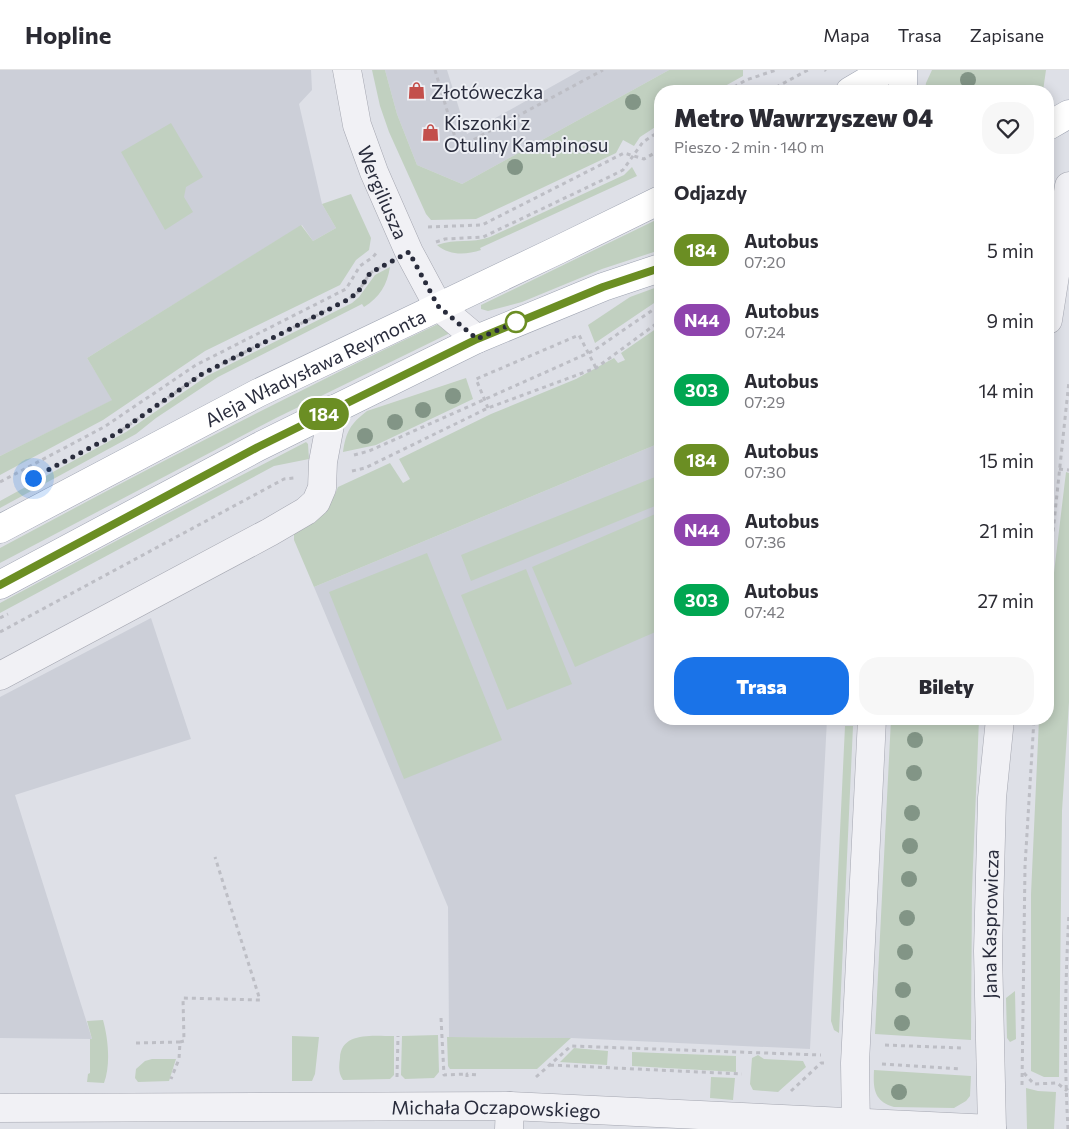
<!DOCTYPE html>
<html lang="pl">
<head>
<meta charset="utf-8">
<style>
	body { margin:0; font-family:Commissioner,sans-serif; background:#f7f7f7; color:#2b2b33; height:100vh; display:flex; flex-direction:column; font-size:19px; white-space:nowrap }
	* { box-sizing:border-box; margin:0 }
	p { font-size:16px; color:#7c7c81 }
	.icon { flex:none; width:28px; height:28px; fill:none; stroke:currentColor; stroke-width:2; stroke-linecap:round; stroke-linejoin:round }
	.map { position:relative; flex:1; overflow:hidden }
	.panel { position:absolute; left:654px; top:15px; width:400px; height:640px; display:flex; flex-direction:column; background:#fff; border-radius:20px; box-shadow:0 2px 12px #0003 }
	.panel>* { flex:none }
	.badge { padding:0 10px; border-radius:16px; font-size:18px; line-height:32px }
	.you { position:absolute; width:25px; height:25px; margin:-12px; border:4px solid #fff; border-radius:50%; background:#1a73e8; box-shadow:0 0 0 8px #1a73e833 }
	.map>.badge { position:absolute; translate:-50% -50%; box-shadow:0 0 0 2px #fff }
	h2 { padding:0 20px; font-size:19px; line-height:45px }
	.round { display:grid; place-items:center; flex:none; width:52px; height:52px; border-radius:20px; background:#f7f7f7 }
	.headline { display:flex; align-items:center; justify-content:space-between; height:85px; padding:0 20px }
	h1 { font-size:24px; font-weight:800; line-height:38px }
	.button { display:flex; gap:10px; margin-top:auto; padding:10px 20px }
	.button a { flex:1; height:58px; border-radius:20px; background:#1a73e8; color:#fff; font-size:20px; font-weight:800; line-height:58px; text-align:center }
	.button a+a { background:#f7f7f7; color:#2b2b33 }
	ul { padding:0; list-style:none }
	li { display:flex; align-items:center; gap:15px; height:70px; padding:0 20px }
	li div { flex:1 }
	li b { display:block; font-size:19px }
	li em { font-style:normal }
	li .badge { min-width:55px; font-weight:700; text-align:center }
	header { display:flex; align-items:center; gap:30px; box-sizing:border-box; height:70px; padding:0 25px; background:#fff; border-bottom:1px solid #e1e1e2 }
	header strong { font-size:24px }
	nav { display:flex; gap:28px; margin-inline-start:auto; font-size:18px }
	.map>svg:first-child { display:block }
	.built { fill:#cccfd8 }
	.green { fill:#c1d0c0 }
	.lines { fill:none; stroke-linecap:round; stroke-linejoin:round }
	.minor-casing { stroke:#a4a6b0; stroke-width:29 }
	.major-casing { stroke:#9ea3b1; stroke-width:29 }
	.path { stroke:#bdbec5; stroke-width:3; stroke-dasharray:4 4; stroke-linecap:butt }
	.minor { stroke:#f1f1f5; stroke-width:28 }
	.major { stroke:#fff; stroke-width:28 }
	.tree { fill:#829586 }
	.line-casing { stroke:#fff; stroke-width:11 }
	.line { stroke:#6b8e23; stroke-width:8 }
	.walk { stroke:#292c3c; stroke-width:5; stroke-dasharray:0 9 }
	.stop-dot { fill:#fff; stroke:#6b8e23; stroke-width:2.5 }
	.labels { text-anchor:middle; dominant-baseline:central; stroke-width:4; stroke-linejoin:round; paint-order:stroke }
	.poi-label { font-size:19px; fill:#292c3c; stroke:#edeff4; text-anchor:start }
	.street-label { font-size:19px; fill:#292c3c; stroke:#edeff4 }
</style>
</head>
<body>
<header>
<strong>Hopline</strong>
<nav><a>Mapa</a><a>Trasa</a><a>Zapisane</a></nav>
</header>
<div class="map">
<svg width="1069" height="1059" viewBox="0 0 1069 1059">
	<rect width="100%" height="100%" fill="#dee0e7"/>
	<path class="built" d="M0 0H311L312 20 299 34 322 134 336 158 313 171 302 155 87 288 113 330 0 386Z
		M385 0H447L467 64 581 0H669L462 114 417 95 397 44Z
		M660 373V649H827L810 979 571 968 449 967 448 837 314 517Z
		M151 548 191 669 15 725 92 969 0 968V627Z"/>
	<path class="green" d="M372 0H385L397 44 417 95 462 114 669 0H743V6L716 21H660V54L640 67 634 76 623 70 616 83 476 149 431 150 426 144 389 62 380 36Z
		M932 0H1046L1043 21H925L926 13Z
		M171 53 203 107 186 117 184 127 193 142 165 160 121 82Z
		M632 97 637 106 480 178 481 180C466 185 450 186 437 175 456 168 471 174 490 167L624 105Z
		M351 124 371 168 369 180 356 190 340 215 205 281 103 350 0 405V386L112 330 87 288 301 155 313 171 336 158 322 134Z
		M660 148V180L602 199 522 232 488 241 481 239V235Z
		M390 197C387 215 380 227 364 237L362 234 218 307 156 348 136 364 0 438V431L126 362 207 306 352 233 359 227 375 205Z
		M660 216V229L595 273 588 255 630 227Z
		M438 254 450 260 448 264 276 348 0 493V478C145 400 290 324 438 254Z
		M660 256V373L314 517 294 470V461C317 447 328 443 338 417L390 393 403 413 410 409 399 389 491 344 576 309 614 288 618 293 625 290 621 283Z
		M466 308 473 329 376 375 343 382C346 362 350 354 367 341Z
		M306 372 308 374 309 389 274 396 0 543V533L159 448Z
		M1066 402 1069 403V632L1062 741 1059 1007H1044L1031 1001V824L1039 649H1048V553Z
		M660 405V434L471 511 461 485Z
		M660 442V560L575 597 532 497Z
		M427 483 502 670 404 709 329 522Z
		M526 499 572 614 507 640 461 525Z
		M891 649H979L972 820 971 970 875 964Z
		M845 656H853L839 963 834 960 831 951Z
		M1015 921 1016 969 1010 972 1007 968 1006 928Z
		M103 950C108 968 111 994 104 1013L87 1012 88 1004 90 1003V969H92L87 951Z
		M438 965 439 1002 434 1008 405 1009 401 1005 402 966Z
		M292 966 319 967 315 1004 312 1011H292Z
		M394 966V1005L390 1009 343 1010C338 1003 339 996 340 988 341 961 374 966 394 966Z
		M447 967H449L571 968 537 999H450L448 996Z
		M574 978 608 981 607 995 560 992Z
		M632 982 736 986V1002L632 996Z
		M758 985 764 989 803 991 806 997 778 1022 753 1020 750 1014 752 988Z
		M152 989H176L169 1011 138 1012 135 1008 136 999 145 991Z
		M874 1000 971 1006 970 1026 966 1031 954 1038 894 1037C874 1031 873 1019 874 1000Z
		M711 1007 735 1008 733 1030 710 1028Z
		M1026 1018 1038 1021 1056 1022 1054 1059H1027Z"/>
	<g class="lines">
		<defs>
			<g id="minor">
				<path id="s1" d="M347 0 357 55 374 102 409 182 438 236 477 269"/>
				<path d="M1048 250 1069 116"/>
				<path d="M0 606 270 462 306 441 316 432 322 418 323 392 333 339"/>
				<path id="s2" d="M0 1038 510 1036 992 1059"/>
				<path d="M509 1059 510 1036"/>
				<path d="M856 1059 855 993 872 649"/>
				<path id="s3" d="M992 1059 988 881 992 728 1000 649"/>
			</g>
			<g id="major">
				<path d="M850 21 886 0"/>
				<path d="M903 21V0"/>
				<path d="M1048 56 1069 44"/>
				<path id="s4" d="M0 459 258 323 558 180 660 130"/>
				<path d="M0 515 258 377 477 269 603 217 660 198"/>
			</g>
		</defs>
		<use href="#minor" class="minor-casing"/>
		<use href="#major" class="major-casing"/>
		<path class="path" d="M435 0 457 74 462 76 603 0
			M825 0 826 1
			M727 21 746 10 776 0
			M769 21 808 0
			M428 157 482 155 624 83 644 89 660 80
			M436 172 445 169 483 167 611 106 623 100 643 72 660 61
			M488 338 476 309 579 265 596 298
			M122 360 202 304 349 229 358 222 370 203 383 196
			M354 385 369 381 593 281 660 235
			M1059 399 1069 400
			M352 401 365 398 488 338 596 298 660 251
			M0 412 104 357 196 295 346 219 360 196 373 187 378 181
			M1048 509 1069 311
			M0 548 8 544
			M0 562 284 409 294 408
			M441 948 444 1005 467 1004
			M180 972 184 971 183 928 260 930 215 787
			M136 973 180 972 179 989 171 1009
			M885 975 961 978
			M882 994 961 999
			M550 995 742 1004
			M1024 1003 1034 1014 1057 1013 1066 1020 1069 1017
			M397 1007 398 966
			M467 1007V1004L478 1005
			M536 1007 571 976 821 985
			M1022 1015 1025 796 1034 649
			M791 1021 821 993H826
			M1068 1059C1064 987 1065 915 1069 843"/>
		<use href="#minor" class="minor"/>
		<use href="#major" class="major"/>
	</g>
	<g class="tree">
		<circle cx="968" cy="10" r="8"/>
		<circle cx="633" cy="32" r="8"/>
		<circle cx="515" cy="97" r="8"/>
		<circle cx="453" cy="326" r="8"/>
		<circle cx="423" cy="340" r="8"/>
		<circle cx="395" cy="352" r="8"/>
		<circle cx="365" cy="366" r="8"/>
		<circle cx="915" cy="670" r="8"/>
		<circle cx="914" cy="703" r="8"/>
		<circle cx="912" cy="743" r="8"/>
		<circle cx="910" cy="776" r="8"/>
		<circle cx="909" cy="809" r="8"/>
		<circle cx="907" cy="848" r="8"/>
		<circle cx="905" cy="882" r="8"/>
		<circle cx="903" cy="920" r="8"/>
		<circle cx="902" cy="953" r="8"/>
		<circle cx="899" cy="1022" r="8"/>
	</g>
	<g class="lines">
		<defs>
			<path id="line" d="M0 515 258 377 477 269 603 217 660 198"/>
		</defs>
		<use href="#line" class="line-casing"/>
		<use href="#line" class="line"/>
		<path class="walk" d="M33 408 116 364 202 304 349 229 358 222 370 203 409 182 438 236 477 269 522 250 516 252"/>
	</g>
	<defs>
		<symbol id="shop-bare" viewBox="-9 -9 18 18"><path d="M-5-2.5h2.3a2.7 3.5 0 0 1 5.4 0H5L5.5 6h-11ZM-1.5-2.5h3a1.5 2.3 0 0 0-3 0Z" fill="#c34f4b" stroke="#edeff4" stroke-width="2.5" paint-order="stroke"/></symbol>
	</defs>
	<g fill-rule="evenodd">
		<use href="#shop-bare" x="404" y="8" width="25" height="25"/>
		<use href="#shop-bare" x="418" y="50" width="25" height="25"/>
	</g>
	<circle class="stop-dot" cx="516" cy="252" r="10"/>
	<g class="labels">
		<g class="poi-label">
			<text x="431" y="21">Złotóweczka</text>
			<text x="444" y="52">Kiszonki z<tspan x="444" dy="22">Otuliny Kampinosu</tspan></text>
		</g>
		<g class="street-label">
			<text stroke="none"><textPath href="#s1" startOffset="128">Wergiliusza</textPath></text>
			<text stroke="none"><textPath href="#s4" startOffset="354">Aleja Władysława Reymonta</textPath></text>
			<text stroke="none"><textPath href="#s3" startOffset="205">Jana Kasprowicza</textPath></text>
			<text stroke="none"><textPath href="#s2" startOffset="496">Michała Oczapowskiego</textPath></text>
		</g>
	</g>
</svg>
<div class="you" style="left:33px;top:408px"></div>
<b class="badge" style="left:324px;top:344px;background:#6b8e23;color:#fff">184</b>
<section class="panel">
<div class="headline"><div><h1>Metro Wawrzyszew 04</h1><p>Pieszo · 2 min · 140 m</p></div><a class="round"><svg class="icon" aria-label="heart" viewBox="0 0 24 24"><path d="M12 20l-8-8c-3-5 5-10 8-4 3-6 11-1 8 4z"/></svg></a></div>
<h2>Odjazdy</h2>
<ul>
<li><span class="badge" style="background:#6b8e23;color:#fff">184</span><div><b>Autobus</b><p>07:20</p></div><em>5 min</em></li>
<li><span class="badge" style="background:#8e44ad;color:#fff">N44</span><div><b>Autobus</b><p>07:24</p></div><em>9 min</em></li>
<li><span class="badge" style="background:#00a651;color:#fff">303</span><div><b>Autobus</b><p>07:29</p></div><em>14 min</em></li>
<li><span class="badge" style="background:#6b8e23;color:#fff">184</span><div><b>Autobus</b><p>07:30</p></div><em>15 min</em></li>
<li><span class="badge" style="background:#8e44ad;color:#fff">N44</span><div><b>Autobus</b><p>07:36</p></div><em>21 min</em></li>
<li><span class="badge" style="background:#00a651;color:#fff">303</span><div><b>Autobus</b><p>07:42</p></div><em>27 min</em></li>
</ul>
<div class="button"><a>Trasa</a><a>Bilety</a></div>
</section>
</div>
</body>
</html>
